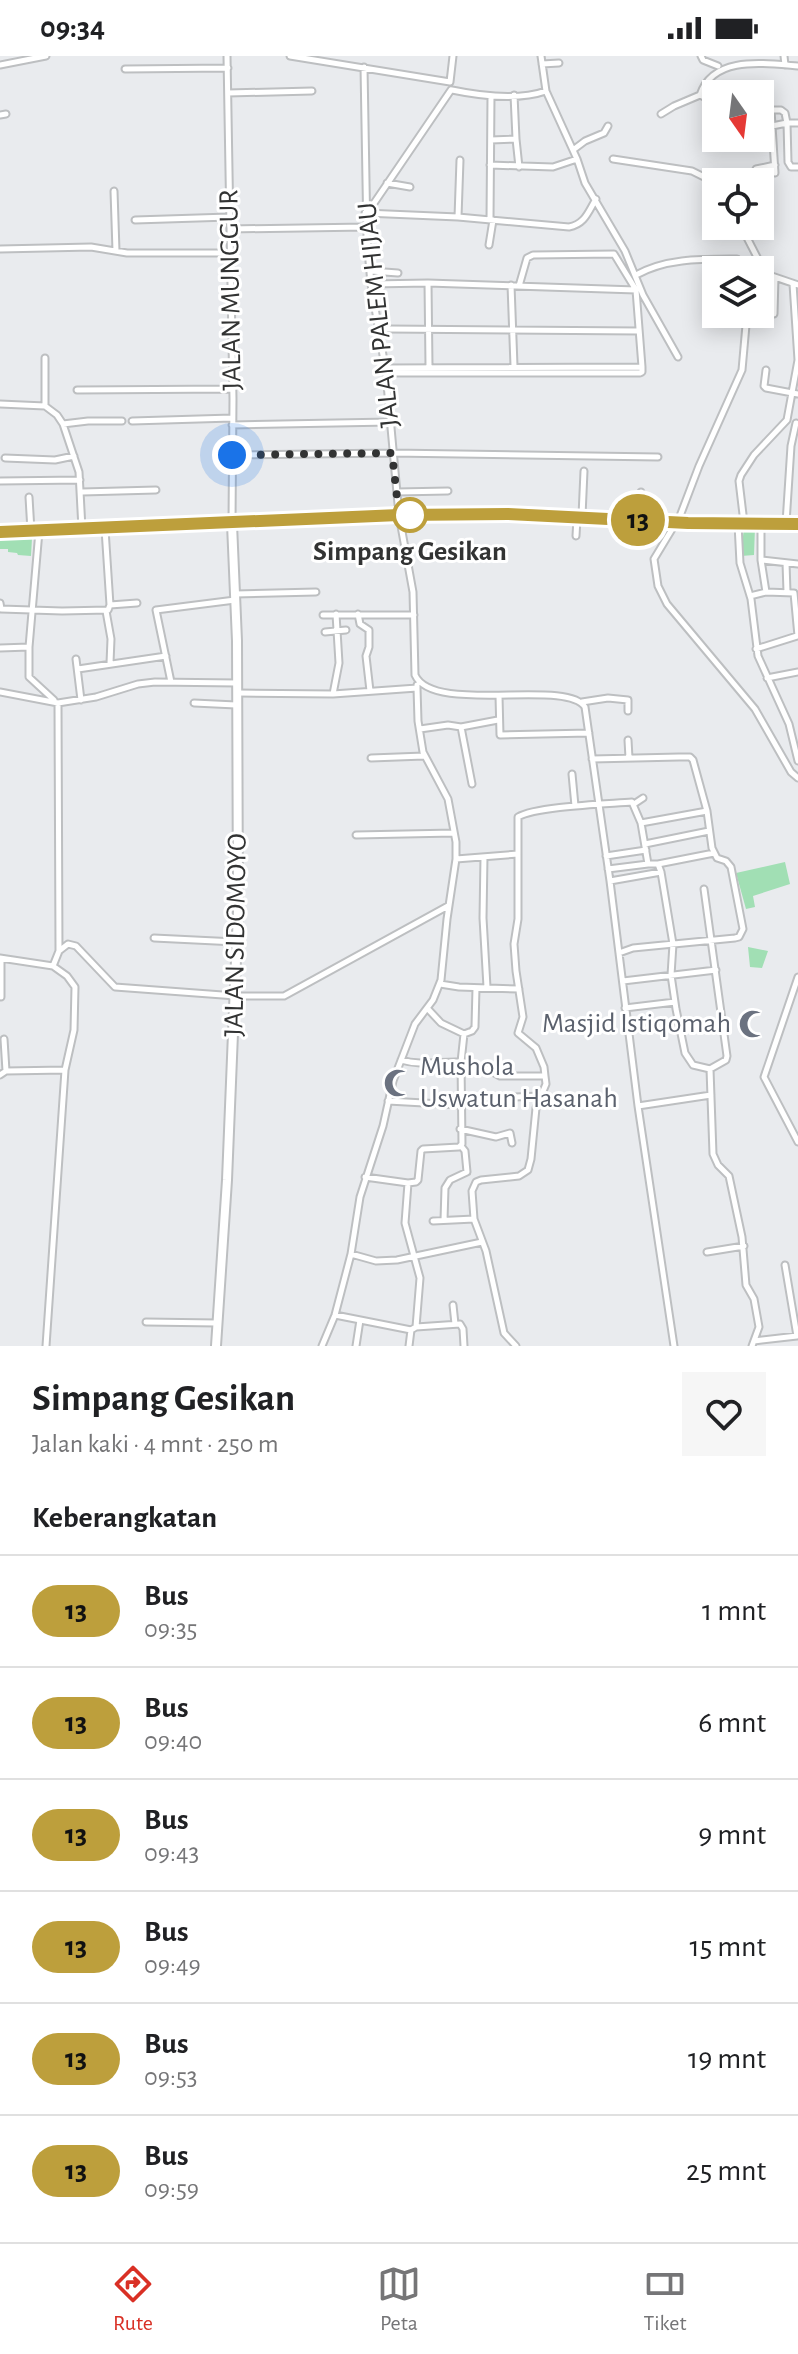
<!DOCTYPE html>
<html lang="id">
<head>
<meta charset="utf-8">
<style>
	body { margin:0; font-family:"Alegreya Sans",sans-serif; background:#f6f6f6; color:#202124; height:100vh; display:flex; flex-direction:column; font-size:30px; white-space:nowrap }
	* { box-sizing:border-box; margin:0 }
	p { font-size:26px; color:#757577 }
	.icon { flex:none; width:44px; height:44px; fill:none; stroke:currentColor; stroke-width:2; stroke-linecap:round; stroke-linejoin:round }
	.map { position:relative; height:1290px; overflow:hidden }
	.panel { display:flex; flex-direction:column; background:#fff; flex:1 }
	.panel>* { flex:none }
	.badge { padding:0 16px; border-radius:26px; font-size:28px; line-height:52px }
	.needle { width:52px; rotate:166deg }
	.buttons { position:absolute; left:702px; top:24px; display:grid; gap:16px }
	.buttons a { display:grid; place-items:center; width:72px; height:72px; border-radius:0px; background:#fff; box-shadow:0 4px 20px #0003; font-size:40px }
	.you { position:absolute; width:40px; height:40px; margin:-20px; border:6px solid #fff; border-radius:50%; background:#1a73e8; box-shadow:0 0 0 12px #1a73e833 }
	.map>.badge { position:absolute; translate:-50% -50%; box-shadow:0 0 0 4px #fff }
	h2 { padding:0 32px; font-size:30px; line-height:72px }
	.round { display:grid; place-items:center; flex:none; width:84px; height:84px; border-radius:0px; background:#f6f6f6 }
	.summary { display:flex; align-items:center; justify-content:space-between; height:136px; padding:0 32px }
	h1 { font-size:38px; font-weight:700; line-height:60px }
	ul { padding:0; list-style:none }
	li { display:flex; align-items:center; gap:24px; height:112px; padding:0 32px; border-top:2px solid #e0e0e0 }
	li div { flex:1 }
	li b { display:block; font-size:30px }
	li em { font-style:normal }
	li .badge { min-width:88px; font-weight:700; text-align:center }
	.status { display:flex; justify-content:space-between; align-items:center; height:56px; padding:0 40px; background:#fff; direction:ltr }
	.status svg { height:22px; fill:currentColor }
	.tab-bar { display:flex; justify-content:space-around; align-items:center; height:112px; border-top:2px solid #e0e0e0; background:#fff; font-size:22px; color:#757577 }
	.tab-bar a { display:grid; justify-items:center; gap:4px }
	.tab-bar .current { color:#d93025 }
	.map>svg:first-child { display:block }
	.green { fill:#a1dfb4 }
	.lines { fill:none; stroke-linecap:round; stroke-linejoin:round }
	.minor-casing { stroke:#bdbfc1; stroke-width:9 }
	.secondary-casing { stroke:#bdbfc1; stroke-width:12 }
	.primary-casing { stroke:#aa843e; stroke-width:13 }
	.minor { stroke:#fff; stroke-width:5 }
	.secondary { stroke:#fff; stroke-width:8 }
	.primary { stroke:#f3d08f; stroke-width:9 }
	.primary-bridge-casing { stroke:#aa843e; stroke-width:13; stroke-linecap:butt }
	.primary-bridge { stroke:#f3d08f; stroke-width:9 }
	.line-casing { stroke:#fff; stroke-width:18 }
	.line { stroke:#bd9f3c; stroke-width:12 }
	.walk { stroke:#323333; stroke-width:8; stroke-dasharray:0 14.4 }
	.stop-dot { fill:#fff; stroke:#bd9f3c; stroke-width:4 }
	.labels { text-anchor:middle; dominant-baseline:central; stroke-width:6; stroke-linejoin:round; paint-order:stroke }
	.street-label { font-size:28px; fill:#323333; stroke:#fff }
	.stop-label { font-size:28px; font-weight:bold; fill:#323333; stroke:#fff }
	.worship-label { font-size:28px; fill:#5b616d; stroke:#fff; text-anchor:end }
</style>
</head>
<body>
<div class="status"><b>09:34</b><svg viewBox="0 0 49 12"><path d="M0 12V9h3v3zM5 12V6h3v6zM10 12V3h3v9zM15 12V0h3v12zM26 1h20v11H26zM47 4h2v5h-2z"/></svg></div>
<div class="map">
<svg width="798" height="1290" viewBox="0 0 798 1290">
	<rect width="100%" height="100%" fill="#e9ebee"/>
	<path class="green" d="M744 471H755L754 499 741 500Z
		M0 481 32 482 31 500 18 499 17 497 8 496V493H0Z
		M785 806 790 828 753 840 755 851 746 853 736 817Z
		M748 891 768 895 762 912 750 911Z"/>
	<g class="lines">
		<defs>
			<path id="minor" d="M227 0 233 343 232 467
				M290 0 450 26 453 0
				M541 0 546 35 577 103 585 127 625 195 643 239 678 301
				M701 0 703 4 718 10
				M784 0 785 9
				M542 8 559 7
				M0 9 46 0
				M364 11 367 182 371 228 386 317 399 459 413 536 415 619C433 659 566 622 585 651L610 825 638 1050 674 1290
				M125 13 228 12
				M452 34C481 40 517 45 546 35
				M228 37 312 35
				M700 39C713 0 761 7 798 10
				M760 54H781L785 57 787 67H798
				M771 54 775 117
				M661 58 674 50 700 39 716 47
				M0 59 6 58
				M772 70 787 67 788 106 791 111H798
				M516 83 519 111
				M491 84 516 83 514 39
				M573 94 585 85 604 77 608 70
				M613 103 692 115 716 127
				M490 109 553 111 577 103
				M745 125 753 121 756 113 775 109
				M387 127 410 131
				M114 135 116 195
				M368 156 451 34
				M365 157 458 161 569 171C585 168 588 156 596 143
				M458 161 460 104
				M490 163 491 40
				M135 164 229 161
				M741 170 758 203 754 214
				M230 173 366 171
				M489 189 493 164
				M0 193 91 191 127 197H230
				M371 215 398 217
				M760 216 798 229
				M636 219C666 202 702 203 737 203L741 214
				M428 227 429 310
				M371 228 428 227 636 234 642 311
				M511 229 514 310
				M519 230 527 202 533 199 614 198 636 234
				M747 258 742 314 699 410 680 460 654 503 658 530 667 548 755 653 791 716 798 722
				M774 258 775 221
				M388 273 639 275
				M385 312 642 311
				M766 314 764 330 766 332 798 338
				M386 317H640L642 316V311
				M77 334 232 333
				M0 348 45 350 57 359 63 368 79 416 82 473
				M45 350V302
				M132 365 232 362
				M63 368 88 365H122
				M232 369 390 366
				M232 399 392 397 658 401
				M5 402 55 404 74 400
				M0 425 80 424
				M82 436 156 434
				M397 436 448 435
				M29 441 31 475
				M582 460 584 415
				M641 463V436
				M744 467 739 425 741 419 754 399 787 364 798 304 793 228
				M786 467 791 390 796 367
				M738 468 740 507 751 543 758 600 789 668 798 705
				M761 468V504L766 536
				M39 475 29 591V621L54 644
				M576 480 577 462
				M761 504 798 508
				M786 507 787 536
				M235 538 316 536
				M750 540 766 536 794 537 798 580
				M0 547 1 553 62 555 108 554 110 549 105 473
				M110 549 137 547
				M106 555 111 583 110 607
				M358 558 360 568 369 574V591L366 600 370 635
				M323 559H414
				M325 576 346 574
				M0 592 29 591
				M756 593 797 580
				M76 603 81 644
				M78 613 166 600
				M767 622 798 616
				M171 626 156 554 235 544
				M0 636 58 647 96 641 138 628 155 626 237 627
				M238 637 333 638 417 632V629
				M333 638 339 607 336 558
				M499 640 500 679 589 677
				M582 646 608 642 628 644V655
				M194 647 236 649
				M461 671 498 664
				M420 673 448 669 461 671 472 728
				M628 684 629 702
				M371 702 424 700
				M592 703 679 701H690L693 704 707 755 712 792 717 802 726 805 731 811 743 873 739 881 735 882 633 892 619 897
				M572 718 575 750
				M634 748 643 742
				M641 767 648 808H658L661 816
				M356 779 454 777
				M645 788 709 775
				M606 800 646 794
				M484 801 483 862 487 931
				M456 803 518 798
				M658 808 714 797
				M608 813 648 808
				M610 825 661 816 673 888 671 919 676 953 685 997 693 1009 710 1013
				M704 833 727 1000 726 1004 710 1013 713 1098 718 1109 729 1120 742 1181 746 1229 754 1243 759 1271 752 1290
				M154 882 236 886
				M59 895 68 888 76 890 115 931 236 940H284L448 850
				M0 902 53 910
				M1 903V941
				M798 921 764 1021 798 1086
				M623 925 716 914
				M440 928 459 931 519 933
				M625 952 675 946
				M464 978 472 975 475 971 476 932
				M4 983 6 1015
				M401 1004C421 1010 440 1005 461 1006
				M461 1009 483 1011 500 1020H545
				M0 1019 6 1015 65 1014
				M485 1042 540 1040
				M388 1045 460 1049
				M638 1050 711 1039
				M460 1073 496 1081 510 1077 512 1087
				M365 1121 408 1127
				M444 1164 445 1132 450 1124 467 1116 465 1095 461 1090
				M433 1165 474 1163
				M707 1196 744 1190
				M351 1198 376 1205 397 1204 482 1186
				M453 1249 455 1268
				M335 1259 411 1274
				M146 1266 217 1267
				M416 1271 460 1268 463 1273 464 1290
				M754 1285 797 1280 785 1209
				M46 1290 65 1014 74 974 75 931 67 920 53 910 59 895 58 647
				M322 1290 335 1259 351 1198 360 1141 383 1070 393 1025 415 968 433 944 441 924 447 863 456 803V786L448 743 423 696 418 665 417 632
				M356 1290 360 1264
				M409 1290 411 1274 416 1271 420 1222 405 1167 408 1127 416 1126 418 1124 421 1095 423 1093 459 1091 462 1088 461 1006 464 978 441 967 427 952
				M516 1290 504 1277 486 1195 474 1163 472 1135 476 1126 481 1124 519 1120 528 1114 531 1103 536 1052 546 1028 545 1020 544 1011 536 992 518 977 523 961 516 915 514 888 518 863V761C536 750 608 748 632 746L641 767 707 755"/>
			<path id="secondary" d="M216 1290 227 1124 238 855 237 585 232 468"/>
			<path id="primary" d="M688 467 798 468
				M0 476C220 472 440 448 660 465"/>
		</defs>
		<use href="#minor" class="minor-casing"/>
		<use href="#secondary" class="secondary-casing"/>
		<use href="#primary" class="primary-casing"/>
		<use href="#minor" class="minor"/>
		<use href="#secondary" class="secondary"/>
		<use href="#primary" class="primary"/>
		<defs>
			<path id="primary-bridge" d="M660 465 688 467"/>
		</defs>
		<use href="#primary-bridge" class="primary-bridge-casing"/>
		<use href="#primary-bridge" class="primary-bridge"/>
	</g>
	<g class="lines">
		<defs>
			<path id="line" d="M0 476 399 459 508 458 688 467 798 468"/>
		</defs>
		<use href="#line" class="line-casing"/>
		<use href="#line" class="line"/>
		<path class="walk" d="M232 399 392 397 399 459H410"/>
	</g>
	<defs>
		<symbol id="mosque-bare" viewBox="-9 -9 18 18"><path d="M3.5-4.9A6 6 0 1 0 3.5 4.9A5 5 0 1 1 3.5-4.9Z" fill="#6b7280" stroke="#fff" stroke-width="2.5" paint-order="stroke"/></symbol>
	</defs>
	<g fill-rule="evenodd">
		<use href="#mosque-bare" x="733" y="948" width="40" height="40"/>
		<use href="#mosque-bare" x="378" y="1007" width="40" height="40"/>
	</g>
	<circle class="stop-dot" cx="410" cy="459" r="16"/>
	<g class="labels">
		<g class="street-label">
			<text transform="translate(231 234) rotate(-91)">JALAN MUNGGUR</text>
			<text transform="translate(379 259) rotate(-96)">JALAN PALEM HIJAU</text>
			<text transform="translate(236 879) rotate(-89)">JALAN SIDOMOYO</text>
		</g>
		<g class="stop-label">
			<text x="410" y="496">Simpang Gesikan</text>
		</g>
		<g class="worship-label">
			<text x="731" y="968">Masjid Istiqomah</text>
			<text x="420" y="1011" text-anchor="start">Mushola<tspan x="420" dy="32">Uswatun Hasanah</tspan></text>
		</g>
	</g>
</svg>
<div class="buttons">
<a><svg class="needle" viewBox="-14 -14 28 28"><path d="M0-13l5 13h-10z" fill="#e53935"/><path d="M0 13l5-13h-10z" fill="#757577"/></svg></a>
<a><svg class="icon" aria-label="locate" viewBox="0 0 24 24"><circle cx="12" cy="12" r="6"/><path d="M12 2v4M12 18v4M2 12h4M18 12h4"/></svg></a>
<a><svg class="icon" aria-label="layers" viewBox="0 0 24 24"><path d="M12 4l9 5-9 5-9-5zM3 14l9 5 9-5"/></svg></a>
</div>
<div class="you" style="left:232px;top:399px"></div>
<b class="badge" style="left:638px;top:464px;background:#bd9f3c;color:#111">13</b>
</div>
<section class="panel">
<div class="summary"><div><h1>Simpang Gesikan</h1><p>Jalan kaki · 4 mnt · 250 m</p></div><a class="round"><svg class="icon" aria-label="heart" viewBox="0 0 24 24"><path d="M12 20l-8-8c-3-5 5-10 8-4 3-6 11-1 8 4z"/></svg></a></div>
<h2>Keberangkatan</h2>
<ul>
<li><span class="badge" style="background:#bd9f3c;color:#111">13</span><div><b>Bus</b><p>09:35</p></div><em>1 mnt</em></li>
<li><span class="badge" style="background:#bd9f3c;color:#111">13</span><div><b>Bus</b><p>09:40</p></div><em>6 mnt</em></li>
<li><span class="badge" style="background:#bd9f3c;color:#111">13</span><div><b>Bus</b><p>09:43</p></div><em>9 mnt</em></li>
<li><span class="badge" style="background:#bd9f3c;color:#111">13</span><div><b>Bus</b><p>09:49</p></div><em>15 mnt</em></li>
<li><span class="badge" style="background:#bd9f3c;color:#111">13</span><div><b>Bus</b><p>09:53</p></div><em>19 mnt</em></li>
<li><span class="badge" style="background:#bd9f3c;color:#111">13</span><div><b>Bus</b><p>09:59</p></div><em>25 mnt</em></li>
</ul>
</section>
<nav class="tab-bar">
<a class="current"><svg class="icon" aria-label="directions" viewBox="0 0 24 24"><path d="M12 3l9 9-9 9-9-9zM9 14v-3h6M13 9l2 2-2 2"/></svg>Rute</a>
<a><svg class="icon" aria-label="map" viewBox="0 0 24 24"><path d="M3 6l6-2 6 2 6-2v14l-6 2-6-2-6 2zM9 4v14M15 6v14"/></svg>Peta</a>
<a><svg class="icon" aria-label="tickets" viewBox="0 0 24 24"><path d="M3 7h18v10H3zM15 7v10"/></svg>Tiket</a>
</nav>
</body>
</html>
